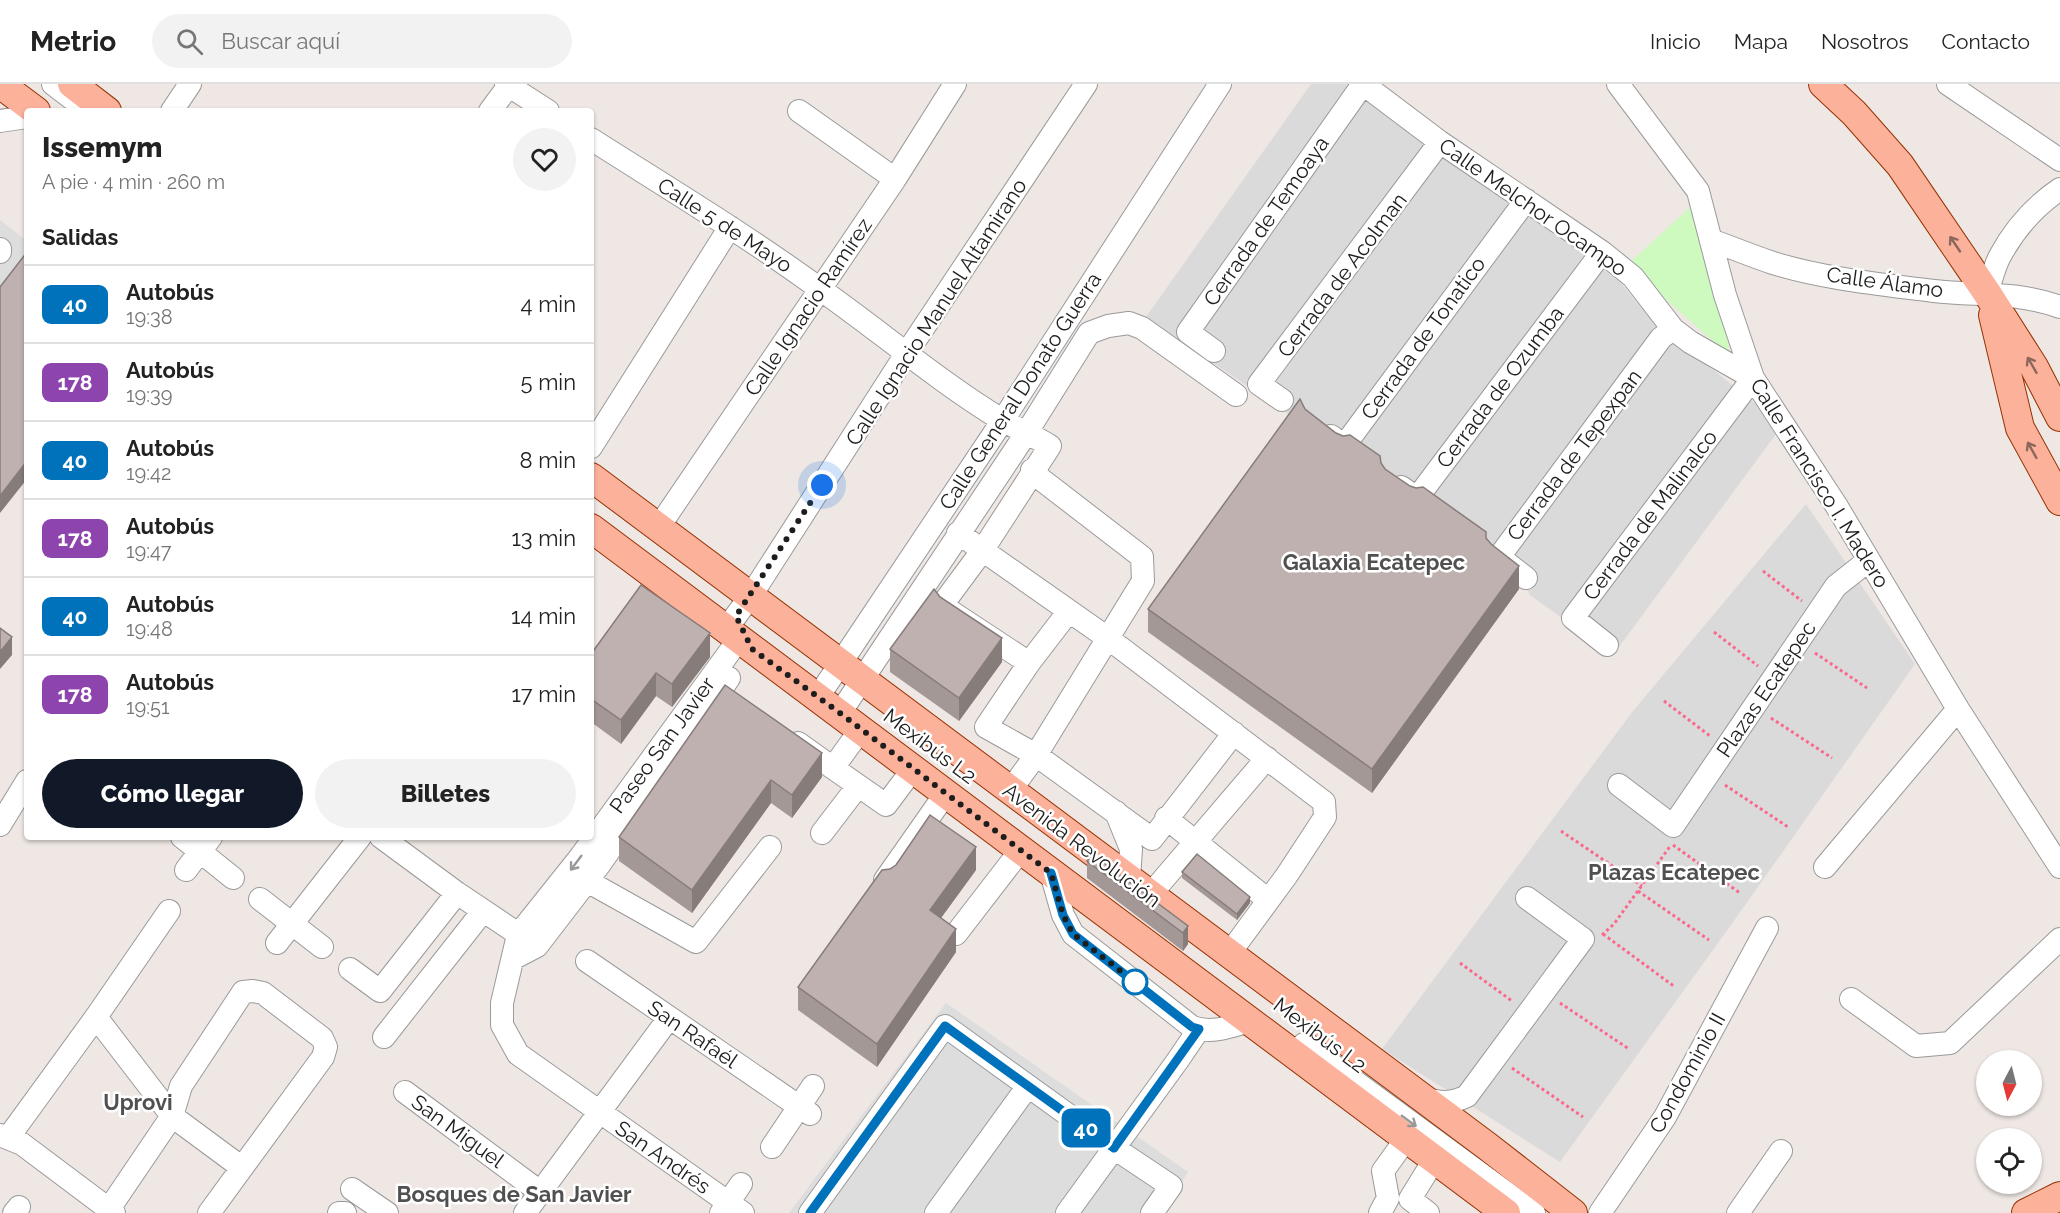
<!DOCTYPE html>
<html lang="es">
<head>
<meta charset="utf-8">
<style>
	body { margin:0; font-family:Raleway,sans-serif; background:#f2f2f2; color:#222; height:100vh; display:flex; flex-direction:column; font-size:22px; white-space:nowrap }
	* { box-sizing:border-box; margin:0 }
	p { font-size:20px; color:#767676 }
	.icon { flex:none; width:33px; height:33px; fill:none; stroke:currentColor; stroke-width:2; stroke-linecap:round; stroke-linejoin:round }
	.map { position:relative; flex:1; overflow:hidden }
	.panel { position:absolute; left:24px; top:24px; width:570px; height:732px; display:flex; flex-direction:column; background:#fff; border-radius:6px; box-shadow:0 2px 4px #0004 }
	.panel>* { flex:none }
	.badge { padding:0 12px; border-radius:9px; font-size:21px; line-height:39px }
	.needle { width:39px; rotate:187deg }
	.fabs { position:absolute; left:1976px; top:966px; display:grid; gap:12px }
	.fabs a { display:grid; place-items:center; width:66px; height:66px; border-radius:50%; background:#fff; box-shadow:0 2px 4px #0004; font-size:30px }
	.you { position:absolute; width:30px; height:30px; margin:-15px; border:4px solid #fff; border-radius:50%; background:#1a73e8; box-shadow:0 0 0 9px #1a73e833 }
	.map>.badge { position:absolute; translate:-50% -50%; box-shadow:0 0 0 3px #fff }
	h2 { padding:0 18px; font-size:22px; line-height:54px }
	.round { display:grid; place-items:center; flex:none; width:63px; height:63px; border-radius:32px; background:#f2f2f2 }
	.headline { display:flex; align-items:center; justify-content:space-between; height:102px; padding:0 18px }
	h1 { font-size:28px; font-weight:800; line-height:45px }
	.cta { display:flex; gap:12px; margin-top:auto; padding:12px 18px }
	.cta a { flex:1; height:69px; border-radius:36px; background:#111827; color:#fff; font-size:24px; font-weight:800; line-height:69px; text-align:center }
	.cta a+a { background:#f2f2f2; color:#222 }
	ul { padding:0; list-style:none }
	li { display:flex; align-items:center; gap:18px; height:78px; padding:0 18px; border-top:2px solid #e0e0e0 }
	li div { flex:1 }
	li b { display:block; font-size:22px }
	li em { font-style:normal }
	li .badge { min-width:66px; font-weight:700; text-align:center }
	header { display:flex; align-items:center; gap:36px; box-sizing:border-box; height:84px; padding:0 30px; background:#fff; border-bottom:2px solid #e0e0e0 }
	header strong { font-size:28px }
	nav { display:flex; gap:33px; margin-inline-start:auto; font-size:21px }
	.search { width:420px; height:54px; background:#f2f2f2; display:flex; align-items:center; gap:15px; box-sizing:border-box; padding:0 21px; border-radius:33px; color:#767676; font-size:22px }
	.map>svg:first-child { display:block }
	.residential { fill:#dbdadb }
	.park { fill:#cef9bf }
	.parking { fill:#ddd }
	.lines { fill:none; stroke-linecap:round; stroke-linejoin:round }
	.minor-casing { stroke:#9a9a9a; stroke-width:24 }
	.major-casing { stroke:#963200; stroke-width:30 }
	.path { stroke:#fa698b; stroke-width:3; stroke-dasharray:3 3; stroke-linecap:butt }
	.minor { stroke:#fff; stroke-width:22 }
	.major { stroke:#fcb19b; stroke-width:28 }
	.wall { fill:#a49896 }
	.shaded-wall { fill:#867c7a }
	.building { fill:#bfb1af; stroke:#867c7a; stroke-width:1.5 }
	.oneway { stroke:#8c675c }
	.oneway2 { stroke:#999 }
	.line-casing { stroke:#fff; stroke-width:14 }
	.line { stroke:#0072bc; stroke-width:9 }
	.walk { stroke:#1d1d1d; stroke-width:6; stroke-dasharray:0 10.8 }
	.stop-dot { fill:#fff; stroke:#0072bc; stroke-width:3 }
	.labels { text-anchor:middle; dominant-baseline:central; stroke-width:5; stroke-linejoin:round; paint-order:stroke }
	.street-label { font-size:21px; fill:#1d1d1d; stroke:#fff }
	.neighbourhood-label { font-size:22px; font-weight:bold; fill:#505050; stroke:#fff }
</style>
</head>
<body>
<header>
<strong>Metrio</strong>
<div class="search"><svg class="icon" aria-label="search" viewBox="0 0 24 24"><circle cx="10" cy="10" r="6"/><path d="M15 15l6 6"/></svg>Buscar aquí</div>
<nav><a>Inicio</a><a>Mapa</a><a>Nosotros</a><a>Contacto</a></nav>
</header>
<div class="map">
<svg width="2060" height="1129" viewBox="0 0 2060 1129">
	<rect width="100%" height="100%" fill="#eee7e3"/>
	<path class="residential" d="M1311 0H1351L1483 91 1620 198 1649 233 1782 342 1613 571 1530 511 1524 498 1300 338 1146 233Z
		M1806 420 1915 580 1736 834 1560 1078 1382 965 1633 627Z"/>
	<path class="park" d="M1696 118 1731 273 1627 181Z"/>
	<path class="parking" d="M0 136 27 157V180L0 214Z
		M946 919 1188 1088 1162 1129H789Z"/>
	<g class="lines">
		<defs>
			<path id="minor" d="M53 0 83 23
				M506 0 548 27
				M1363 0 1440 58 1602 168 1633 193 1673 245 1690 258 1753 294 1573 534 1607 561
				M1618 0 1698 107 1725 211 1753 294 1836 421 1958 625 2060 783
				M1948 0 2060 76
				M172 27 190 0
				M490 27 510 0
				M799 27 895 95
				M0 37 27 33
				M591 55C668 104 746 151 820 205 881 248 938 297 1002 336 1018 345 1034 352 1050 362L982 467 945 517 947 525 1029 579
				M1713 157C1733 164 1752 172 1773 179 1825 195 1880 200 1934 207 1978 212 2016 207 2060 223
				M0 165V168
				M1987 209C1991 197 1994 183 2000 172 2014 146 2035 122 2060 105
				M1214 267 1188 248 1363 0
				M1282 316 1259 300 1440 58
				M1331 352 1344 362 1526 116
				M591 363 730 143
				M1401 403 1417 414 1602 168
				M658 444 895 95 955 0
				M958 449 1109 555 1324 718 1325 733 1287 791 1229 870
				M1526 494 1499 473 1661 254 1673 245
				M1069 527 1029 579 986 643 1036 671 1152 755 1234 649
				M726 545 750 513 906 270 1086 0
				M739 555 581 772 518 851 502 919V941L518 970 743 1129
				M818 613 1003 336 1220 0
				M840 629 1027 348 1089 249 1108 242 1129 239 1142 244 1236 311
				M798 659 833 684 861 645
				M833 684 886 721 913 685
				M1619 701 1673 742 1836 502 1869 476
				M1010 707 1036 671 1143 497 1142 473 1042 396 1032 386
				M1116 728 1131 765 1129 795
				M1166 734 1268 816
				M0 741 27 697
				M822 749 858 702
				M182 753 233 794
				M381 753 457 809 530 858
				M1825 783 1958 625
				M186 786 211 753
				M1051 789 1063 831 1073 850 1192 943C1212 950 1229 943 1250 937
				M885 796 946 709
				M587 797 696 858 770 763
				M1150 811 1267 674
				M260 815 322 863
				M956 850 1020 767
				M277 859 360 753
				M514 874 537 862 600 780 729 594
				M587 877 810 1030
				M350 885 380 907 457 809
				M1851 915 1916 962 1950 959 2060 855
				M96 933 172 1032 241 1083
				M384 953 483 827
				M1304 960 1534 1129
				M405 1008 540 1108
				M1423 1014C1440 1019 1451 1020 1467 1012L1583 855 1527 814
				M0 1051 22 1060 114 1129
				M8 1054 96 933 169 827
				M772 1063 813 1002
				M352 1105 387 1129
				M109 1125 172 1032 181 1002 243 908 253 907 263 909 322 954 326 963 323 973 209 1129
				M14 1129 19 1123
				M339 1129H345
				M525 1129 669 934
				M721 1129 741 1100
				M810 1129 945 942 1114 1064 1171 1102 1152 1129
				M936 1129 1028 1002
				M1067 1129 1178 976 1199 945
				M1380 1129 1388 1114 1383 1087 1406 1055
				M1428 1129 1410 1115 1434 1076
				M1600 1129 1665 1033 1767 844
				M1738 1129 1781 1067"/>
			<path id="major" d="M0 0 36 27
				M72 0 107 27
				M1823 0 1854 29 1900 81 1987 209 2034 283 2060 333
				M1993 231 2020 344 2060 417
				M591 393 1487 1062 1573 1129
				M591 444 1506 1129
				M2026 1129 2060 1112"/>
		</defs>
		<use href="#minor" class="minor-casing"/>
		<use href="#major" class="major-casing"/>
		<path class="path" d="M1763 487 1802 517
			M1714 548 1758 582
			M1815 569 1867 604
			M1664 617 1710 652
			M1771 634 1832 674
			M1725 701 1788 743
			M1561 747 1642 802
			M1673 761 1740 809
			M1638 807 1709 856
			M1603 850 1675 903
			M1602 851 1614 840 1671 761
			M1460 879 1512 917
			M1560 919 1629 965
			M1512 984 1583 1033"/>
		<use href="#minor" class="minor"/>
		<use href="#major" class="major"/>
	</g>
	<path class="wall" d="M1305 325 1336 349 1343 352 1381 379 1385 385 1486 454 1519 505 1372 709 1148 548V525Z
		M940 513 1002 578 959 637 890 588V565Z
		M591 570 710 573 672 623 656 612 621 660 591 638Z
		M725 601 822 693 792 734 771 719 692 829 619 777V753Z
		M1087 777 1188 842V860L1183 867 1087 794Z
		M976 786 941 834 956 868 877 983 798 926V903Z
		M1182 788 1250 819 1237 836 1182 794Z"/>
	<path class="shaded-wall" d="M27 377V395L0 429V412Z
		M1519 482V505L1372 709V685Z
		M710 549V573L672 623V600Z
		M12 553V571L0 585V568Z
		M1002 554V578L959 637V614Z
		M656 589V612L621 660V636Z
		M822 669V693L792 734V711Z
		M771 696V719L692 829V806Z
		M976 763V786L930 849V826Z
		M1250 813V819L1237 836V830Z
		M1188 842V860L1183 867V849Z
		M956 845V868L877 983V960Z"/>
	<path class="building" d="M27 168V377L0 412V203Z
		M1300 315 1305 325 1336 349 1343 352 1350 351 1380 372 1381 379 1385 385 1410 402 1416 404 1423 403 1486 448V454L1491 460 1519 482 1372 685 1148 525Z
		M641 501 710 549 672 600 656 589 621 636 591 615V570Z
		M934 505 940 513 1002 554 959 614 890 565Z
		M0 544 12 553 0 568Z
		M725 601 822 669 792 711 771 696 692 806 619 753Z
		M930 731 976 763 930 826 956 845 877 960 798 903 882 786 890 785 896 781Z
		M1092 770 1188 842 1183 849 1087 777Z
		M1197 770 1250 813 1237 830 1182 788Z"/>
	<defs><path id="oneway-shaft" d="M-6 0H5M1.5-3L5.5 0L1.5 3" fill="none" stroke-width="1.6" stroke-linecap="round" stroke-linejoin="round" transform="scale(1.5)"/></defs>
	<g class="oneway">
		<use href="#oneway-shaft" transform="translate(1955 160) rotate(-124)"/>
		<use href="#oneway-shaft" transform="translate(2032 281) rotate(-120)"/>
		<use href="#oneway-shaft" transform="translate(2032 366) rotate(-119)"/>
	</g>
	<g class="oneway2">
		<use href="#oneway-shaft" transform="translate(576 779) rotate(127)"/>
		<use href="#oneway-shaft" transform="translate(1409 1037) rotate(36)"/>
	</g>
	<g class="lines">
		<defs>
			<path id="line" d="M810 1129 945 942 1114 1064 1199 945 1192 943 1073 850 1063 831 1051 789"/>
		</defs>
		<use href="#line" class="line-casing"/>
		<use href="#line" class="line"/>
		<path class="walk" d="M822 401 736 532 752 565 840 629 1051 789 1063 831 1073 850 1135 898"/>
	</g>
	<circle class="stop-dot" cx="1135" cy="898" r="12"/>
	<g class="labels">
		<g class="street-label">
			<text transform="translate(1533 123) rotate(35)">Calle Melchor Ocampo</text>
			<text transform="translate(1266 137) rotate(-55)">Cerrada de Temoaya</text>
			<text transform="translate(725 141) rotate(33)">Calle 5 de Mayo</text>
			<text transform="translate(1342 191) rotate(-53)">Cerrada de Acolman</text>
			<text transform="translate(1885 198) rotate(8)">Calle Álamo</text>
			<text transform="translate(808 223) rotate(-56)">Calle Ignacio Ramírez</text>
			<text transform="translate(936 228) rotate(-57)">Calle Ignacio Manuel Altamirano</text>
			<text transform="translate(1423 254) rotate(-54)">Cerrada de Tonatico</text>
			<text transform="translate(1500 303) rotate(-53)">Cerrada de Ozumba</text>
			<text transform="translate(1020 307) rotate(-57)">Calle General Donato Guerra</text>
			<text transform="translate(1574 371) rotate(-53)">Cerrada de Tepexpan</text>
			<text transform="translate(1820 399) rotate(58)">Calle Francisco I. Madero</text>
			<text transform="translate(1650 431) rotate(-53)">Cerrada de Malinalco</text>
			<text transform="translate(1766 605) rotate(-56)">Plazas Ecatepec</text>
			<text transform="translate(662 661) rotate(-54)">Paseo San Javier</text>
			<text transform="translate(930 662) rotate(37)">Mexibús L2</text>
			<text transform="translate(1082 761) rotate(37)">Avenida Revolución</text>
			<text transform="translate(693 950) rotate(34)">San Rafaél</text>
			<text transform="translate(1320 951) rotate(37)">Mexibús L2</text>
			<text transform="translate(1687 989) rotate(-61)">Condominio II</text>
			<text transform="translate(458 1047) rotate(36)">San Miguel</text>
			<text transform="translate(663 1073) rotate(35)">San Andrés</text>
		</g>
		<g class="neighbourhood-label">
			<text x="1374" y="478">Galaxia Ecatepec</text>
			<text x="1674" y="788">Plazas Ecatepec</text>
			<text x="138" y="1018">Uprovi</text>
			<text x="514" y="1110">Bosques de San Javier</text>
		</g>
	</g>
</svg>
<div class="fabs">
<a><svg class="needle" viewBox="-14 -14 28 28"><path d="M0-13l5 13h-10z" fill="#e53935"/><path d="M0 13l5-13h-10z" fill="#767676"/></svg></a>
<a><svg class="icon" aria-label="locate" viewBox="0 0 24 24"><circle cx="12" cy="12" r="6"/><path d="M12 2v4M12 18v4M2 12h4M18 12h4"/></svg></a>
</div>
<div class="you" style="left:822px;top:401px"></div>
<b class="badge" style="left:1086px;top:1044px;background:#0072bc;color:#fff">40</b>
<section class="panel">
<div class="headline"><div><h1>Issemym</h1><p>A pie · 4 min · 260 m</p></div><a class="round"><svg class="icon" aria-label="heart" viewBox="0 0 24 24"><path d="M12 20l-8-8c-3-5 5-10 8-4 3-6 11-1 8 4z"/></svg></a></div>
<h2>Salidas</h2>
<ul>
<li><span class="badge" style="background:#0072bc;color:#fff">40</span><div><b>Autobús</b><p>19:38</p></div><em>4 min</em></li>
<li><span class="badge" style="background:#8e44ad;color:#fff">178</span><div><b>Autobús</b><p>19:39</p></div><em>5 min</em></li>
<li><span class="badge" style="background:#0072bc;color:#fff">40</span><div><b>Autobús</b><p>19:42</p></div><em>8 min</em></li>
<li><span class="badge" style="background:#8e44ad;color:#fff">178</span><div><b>Autobús</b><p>19:47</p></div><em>13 min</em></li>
<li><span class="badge" style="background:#0072bc;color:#fff">40</span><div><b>Autobús</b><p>19:48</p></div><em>14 min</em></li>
<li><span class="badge" style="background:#8e44ad;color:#fff">178</span><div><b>Autobús</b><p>19:51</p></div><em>17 min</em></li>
</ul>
<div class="cta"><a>Cómo llegar</a><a>Billetes</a></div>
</section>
</div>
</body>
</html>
